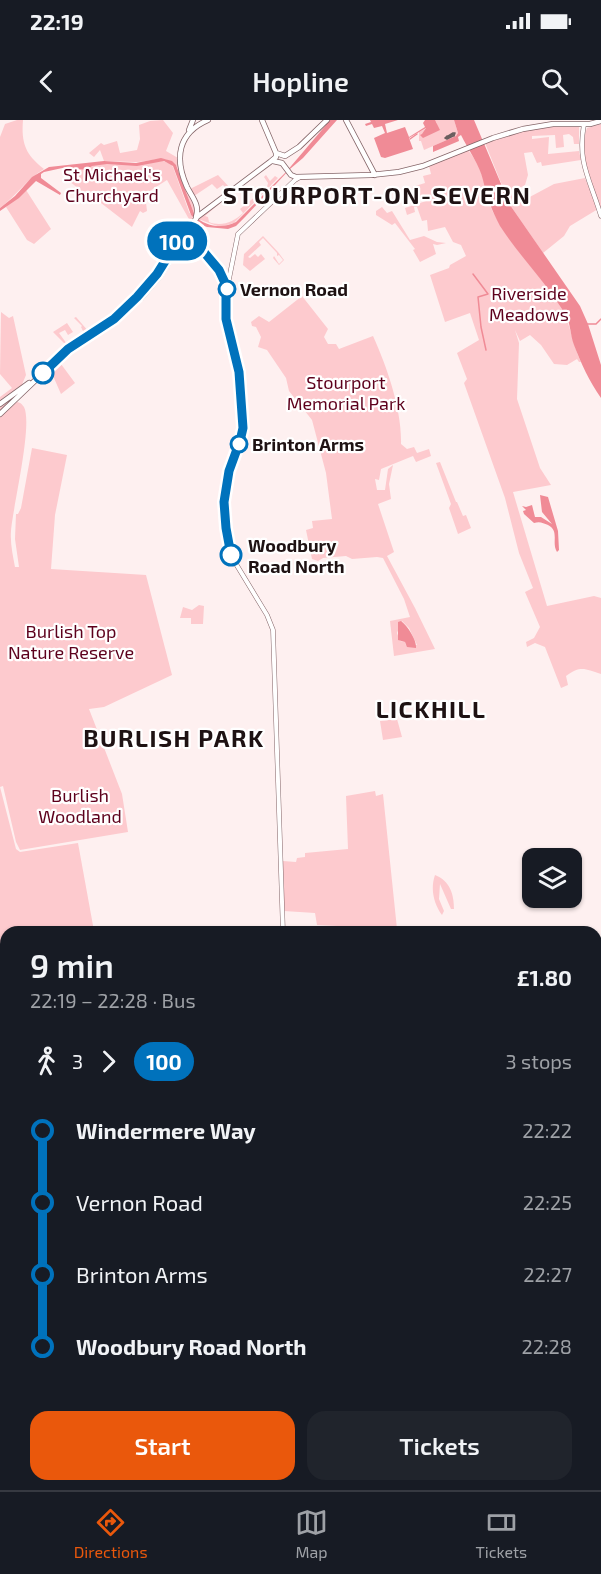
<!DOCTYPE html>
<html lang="en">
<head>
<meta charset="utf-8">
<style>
	body { margin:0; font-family:"Exo 2",sans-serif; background:#20242c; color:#f1f3f6; height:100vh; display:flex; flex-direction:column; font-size:22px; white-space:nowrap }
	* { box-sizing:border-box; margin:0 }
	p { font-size:20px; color:#9ea1a6 }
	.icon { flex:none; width:33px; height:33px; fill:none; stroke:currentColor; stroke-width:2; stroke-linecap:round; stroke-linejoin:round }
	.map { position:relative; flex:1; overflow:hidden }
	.sheet { position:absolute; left:0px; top:806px; width:602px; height:566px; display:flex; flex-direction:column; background:#171b24; border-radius:18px 18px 0 0; box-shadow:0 2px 4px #0004 }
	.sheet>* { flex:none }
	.badge { padding:0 12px; border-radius:20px; font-size:21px; line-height:39px }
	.buttons { position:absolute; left:522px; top:728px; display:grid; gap:12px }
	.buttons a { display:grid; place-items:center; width:60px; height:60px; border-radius:12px; background:#171b24; box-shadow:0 2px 4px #0004; font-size:30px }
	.map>.badge { position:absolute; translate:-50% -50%; box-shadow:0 0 0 3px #fff }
	.legs { display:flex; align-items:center; gap:9px; height:66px; padding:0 30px; font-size:20px }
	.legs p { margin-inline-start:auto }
	.headline { display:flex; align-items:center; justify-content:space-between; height:102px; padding:0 30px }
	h1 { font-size:33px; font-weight:600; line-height:45px }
	.cta { display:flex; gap:12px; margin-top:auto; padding:12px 30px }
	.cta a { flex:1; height:69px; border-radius:18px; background:#ea580c; color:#fff; font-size:24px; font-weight:600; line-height:69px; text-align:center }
	.cta a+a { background:#20242c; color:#f1f3f6 }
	ul { padding:0 30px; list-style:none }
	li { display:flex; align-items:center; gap:21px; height:72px; font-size:22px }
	li i { display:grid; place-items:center; width:9px; height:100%; margin:0 8px; background:currentColor }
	li i::after { content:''; width:15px; height:15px; margin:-8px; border:4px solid; border-radius:50%; background:#171b24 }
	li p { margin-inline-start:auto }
	li:first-child i { background:linear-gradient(#0000 50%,currentColor 0) }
	li:last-child i { background:linear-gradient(currentColor 50%,#0000 0) }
	.status { display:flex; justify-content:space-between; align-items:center; height:42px; padding:0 30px; background:#171b24; direction:ltr }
	.status svg { height:16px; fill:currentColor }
	header { display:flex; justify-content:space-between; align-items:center; height:78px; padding:0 30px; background:#171b24; font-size:27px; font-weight:600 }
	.dock { display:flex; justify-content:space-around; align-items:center; height:84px; border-top:2px solid #363941; background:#171b24; font-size:16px; color:#9ea1a6 }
	.dock a { display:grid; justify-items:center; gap:3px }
	.dock .current { color:#ea580c }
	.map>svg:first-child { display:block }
	.green { fill:#fdcace; fill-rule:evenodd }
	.water { fill:#f08b96 }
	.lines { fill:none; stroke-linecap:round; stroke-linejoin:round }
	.stream { stroke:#f08b96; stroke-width:1.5 }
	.secondary-casing { stroke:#856669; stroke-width:5 }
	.primary-casing { stroke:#856669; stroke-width:6 }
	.highway-casing { stroke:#856669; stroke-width:8 }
	.secondary { stroke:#fff; stroke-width:4 }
	.primary { stroke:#fff; stroke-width:4.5 }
	.highway { stroke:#fff; stroke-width:6 }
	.rail { stroke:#6a5d5e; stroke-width:1.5 }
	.line-1-casing { stroke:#fff; stroke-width:14 }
	.line-1 { stroke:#0072bc; stroke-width:9 }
	.stop-1-dot { fill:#fff; stroke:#0072bc; stroke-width:3 }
	.labels { text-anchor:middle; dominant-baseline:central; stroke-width:4.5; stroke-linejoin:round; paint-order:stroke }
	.park-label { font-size:18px; fill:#5d001c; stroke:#fff }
	.stop-label { font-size:18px; font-weight:bold; fill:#1e1213; stroke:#fff; text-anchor:start }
	.district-label { font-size:24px; font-weight:bold; letter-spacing:1.5px; fill:#1e1213; stroke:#fff }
</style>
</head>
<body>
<div class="status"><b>22:19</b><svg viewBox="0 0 49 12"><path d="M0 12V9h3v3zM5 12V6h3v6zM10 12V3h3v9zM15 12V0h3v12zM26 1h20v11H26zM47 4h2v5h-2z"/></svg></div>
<header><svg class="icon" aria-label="back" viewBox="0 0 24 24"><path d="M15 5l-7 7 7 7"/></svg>Hopline<svg class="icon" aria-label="search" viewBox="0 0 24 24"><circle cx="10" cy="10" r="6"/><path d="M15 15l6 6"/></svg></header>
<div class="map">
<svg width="601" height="1370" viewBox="0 0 601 1370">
	<rect width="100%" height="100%" fill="#fef0f0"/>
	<path class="green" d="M17 0H23C21 24 26 35 44 49 27 59 16 76 0 88V17L5 4Z
		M163 0 173 13 166 31 178 38C182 58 197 76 195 96L177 47C165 32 150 43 135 42 124 42 114 41 104 41L100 30 94 37 89 33 101 23 104 25 117 21 120 33 137 30 140 19 139 5 150 1Z
		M435 0H454L458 13 456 16 424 30 421 21H419V12L427 8 422 15 437 3 434 1Z
		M601 4V89C591 63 577 35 587 8Z
		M552 7H579V24H574L573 17 569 14 563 15 564 27 556 28 555 15 532 16V19L549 17 548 34 579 31 581 40 542 46 541 42 537 43 532 32 524 33 528 55 525 65 516 70 517 73 512 75 514 80 526 79 554 64 585 58 598 89 570 106 564 116 543 133 510 85 485 23 531 9Z
		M468 30C474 37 481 50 483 58 486 68 487 81 493 92 511 128 540 153 560 186 571 204 572 223 581 242H579L577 239 567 245 554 244 541 225 530 215 520 221 515 210 519 223 517 279 540 348 551 365 513 372 547 486 594 476 601 478V554C585 549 581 545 566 556L568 565 561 568 545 527 535 523 527 527 526 522 534 518 540 507 525 472 533 468 519 433 505 378 464 263 467 259 457 233 479 220 470 193 445 202 430 155 449 148 450 145 466 136 461 125 453 122 445 107 428 111 427 100 422 101 417 87H414L415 92 407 95 405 88 432 79 430 76 416 80 412 67 425 63 423 56 431 54 429 46Z
		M163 41 171 44 173 47 189 92 193 98 173 122 169 118 178 104 181 105 190 101 167 60 145 74 147 91 143 93 140 91 132 107 101 83 98 84 69 61 63 48 68 46 109 42 134 44Z
		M218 55 231 69 228 71 223 65 217 69 212 64 194 76 190 69Z
		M266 55 270 61 275 56 278 58 234 103 220 107 198 99 225 79 205 96 208 97 209 102C221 107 234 102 243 93L240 89 267 67 268 63 264 57Z
		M26 70 51 109 34 124 27 120 6 87Z
		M382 87 387 93 392 91 410 120 424 116 437 122 446 123 437 125 433 124 436 134 420 142 413 130 415 129 395 103 392 105 376 95V91Z
		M263 116 278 132 284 140 279 145 273 138 274 136 279 144 283 140 279 135 277 136V133L263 118 259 122 261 125 248 137 250 138 255 134 258 137 261 134 265 139 250 151 243 145 244 134Z
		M302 176 328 209 324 217 328 224H336L339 229 373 216C387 247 402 290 401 324L407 329 414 327 417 333 429 329 431 336 416 342 413 336 381 349 379 360 375 359 377 370H385L388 349 393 345 389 364 391 379 378 384 394 432 387 436 415 488 435 529 394 536 390 501 410 497 404 479 383 438 377 437 352 439 346 436 323 438 318 441 312 439 306 410 313 408 312 401 332 399 326 353 312 300 289 271 286 258 267 230 258 227 261 217 256 207 252 206 251 202 259 196 269 202ZM402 501 409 508 417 525H406L405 522 400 521 397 513Z
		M1 192 9 198 13 196 26 255 21 267 0 284V277L12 268 0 254Z
		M76 197 89 212 70 225H66L53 212 67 203 73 212 68 215 65 210 59 213 67 224 84 213 81 207 82 206 74 198Z
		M57 243 61 244 75 263 61 274 50 249Z
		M14 278 11 286 17 282C21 283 21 283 24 287 33 305 13 386 11 411 10 423 13 436 15 447H19L15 419 16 394H18L21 388 32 328 67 335 55 395 51 449 146 455 172 555 104 587 89 589 122 674 128 712 20 730 16 722 3 666 0 667V286Z
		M440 342 456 382H457L463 396 466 395 471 408 458 414 449 388 451 384 436 343Z
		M199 485 204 486 203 504H191V498H180L183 487 192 490Z
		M397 599 402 617 383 620 380 601Z
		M0 667 16 729 20 732 78 723 94 811 6 812V852L0 855Z
		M375 671 376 676 383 674 397 809 317 805 315 793 284 791 283 741 296 742 297 738 305 737V733L348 729 346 676Z
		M435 755C450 761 454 774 454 789H451L440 764 439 779 444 791 442 795C434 784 430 769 435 755Z
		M0 888 6 891V940L0 938Z
		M601 1005V1049L596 1059V1006Z
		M0 1011 6 1032V1322L0 1328Z
		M601 1152V1370H474L485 1368 491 1370 498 1365H596V1168Z
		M43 1365H124L123 1370H41Z"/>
	<path class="water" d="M330 0H337L303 38 290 49 245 97 236 106 228 109 207 107 199 104 191 95 173 46 164 41 137 46 107 44 92 46 86 50 67 47 44 52 41 54V58L61 73 60 75 36 61 19 78 0 91V88L15 76 32 57 49 47 104 41 136 43 161 38 172 41 176 45 195 96C206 107 223 109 236 102L286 52 326 5 325 3Z
		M370 0H398L385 4 387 13 405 7 409 17 425 7 423 3 425 0H435L440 10 423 18 420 15 422 14 426 8 409 18 413 29 385 38 381 37 374 18 385 13 382 6 374 8 372 4 366 6 365 4 371 2Z
		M454 0H474L510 85 580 186 588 204 601 245V278C589 261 581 243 574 225 570 214 571 204 565 194 546 162 520 137 500 106 491 89 487 77 483 60 480 46 468 29 461 15L458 17 459 21 433 32V26L456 16 458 13Z
		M540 375 548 377 558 411 559 430 557 432C551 423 560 411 548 405 543 403 540 401 534 403L524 394 523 391 526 390 522 386 526 387 532 385 535 397H541L552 404 542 392Z
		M401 501C408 506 417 521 416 528L407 527 405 522 398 520V502Z"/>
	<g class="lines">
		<path class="stream" d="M410 19 417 14
			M473 154 488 174 478 177 481 207 486 230
			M586 204H596L601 199"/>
		<defs>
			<path id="secondary" d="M584 4C577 43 590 59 601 96
				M192 106C189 129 220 144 226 165
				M182 117 198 128
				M283 812 273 510 267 495 233 439 226 408 224 392 226 365 243 308 239 252 226 199 227 169 238 114 295 60 300 57
				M596 1109 601 1107
				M39 1370 41 1365
				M276 1370 278 1365"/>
			<path id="primary" d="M262 0 276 33
				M346 0 375 55
				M189 10 193 0
				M276 33 285 36 299 27 327 0
				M273 41 282 43 291 55 296 57 371 55 399 52 423 46 493 18 523 9 553 4H590L601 1
				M196 97C200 85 192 77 187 67 174 38 178 13 208 0
				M135 179 157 154 185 110
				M0 284 29 263
				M0 294 68 229 119 195 141 178 160 156 197 97 270 42 276 37V33"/>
			<path id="highway" d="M0 1331 6 1324
				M368 1365 375 1370"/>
		</defs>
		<use href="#secondary" class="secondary-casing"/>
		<use href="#primary" class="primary-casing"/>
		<use href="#highway" class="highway-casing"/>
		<use href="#secondary" class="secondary"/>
		<use href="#primary" class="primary"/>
		<use href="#highway" class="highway"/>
		<path class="rail" d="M453 16V13C451 14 450 17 448 18L446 17 447 16H454L455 13H453L445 18 447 19 453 16"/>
	</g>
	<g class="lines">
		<defs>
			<path id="line-1" d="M43 253 68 229 114 199 137 177 157 154 182 114 198 125 219 150 226 165V199L239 252 243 308 240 321 229 351 224 382 226 408 231 435"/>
		</defs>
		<use href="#line-1" class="line-1-casing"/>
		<use href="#line-1" class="line-1"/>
	</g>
	<g class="stop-1-dot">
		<circle cx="227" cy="169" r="8"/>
		<circle cx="43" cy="253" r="10"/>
		<circle cx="239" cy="324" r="8"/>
		<circle cx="231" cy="435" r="10"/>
	</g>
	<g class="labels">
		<g class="park-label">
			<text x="112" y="54">St Michael's<tspan x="112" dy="21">Churchyard</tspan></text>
			<text x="529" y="173">Riverside<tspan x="529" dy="21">Meadows</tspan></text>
			<text x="346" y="262">Stourport<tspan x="346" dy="21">Memorial Park</tspan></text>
			<text x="71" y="511">Burlish Top<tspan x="71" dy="21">Nature Reserve</tspan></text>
			<text x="80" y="675">Burlish<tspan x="80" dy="21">Woodland</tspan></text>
		</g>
		<g class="stop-label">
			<text x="240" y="169">Vernon Road</text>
			<text x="252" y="324">Brinton Arms</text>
			<text x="248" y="425">Woodbury<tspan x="248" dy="21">Road North</tspan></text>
		</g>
		<g class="district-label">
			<text x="377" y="74">STOURPORT-ON-SEVERN</text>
			<text x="431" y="588">LICKHILL</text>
			<text x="174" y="617">BURLISH PARK</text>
		</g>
	</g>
</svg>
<div class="buttons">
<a><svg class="icon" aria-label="layers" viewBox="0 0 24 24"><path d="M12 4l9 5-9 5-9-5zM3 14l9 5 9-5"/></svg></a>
</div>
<b class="badge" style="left:177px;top:121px;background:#0072bc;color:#fff">100</b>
<section class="sheet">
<div class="headline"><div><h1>9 min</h1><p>22:19 – 22:28 · Bus</p></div><b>£1.80</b></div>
<div class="legs"><svg class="icon" aria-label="walk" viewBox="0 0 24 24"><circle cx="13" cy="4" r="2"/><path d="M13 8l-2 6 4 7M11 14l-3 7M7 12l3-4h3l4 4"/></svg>3<svg class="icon" aria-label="forward" viewBox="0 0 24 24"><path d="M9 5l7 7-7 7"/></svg><b class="badge" style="background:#0072bc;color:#fff">100</b><p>3 stops</p></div>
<ul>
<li><i style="color:#0072bc"></i><b>Windermere Way</b><p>22:22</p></li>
<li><i style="color:#0072bc"></i><span>Vernon Road</span><p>22:25</p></li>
<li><i style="color:#0072bc"></i><span>Brinton Arms</span><p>22:27</p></li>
<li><i style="color:#0072bc"></i><b>Woodbury Road North</b><p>22:28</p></li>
</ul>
<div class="cta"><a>Start</a><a>Tickets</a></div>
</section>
</div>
<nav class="dock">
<a class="current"><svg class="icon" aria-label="directions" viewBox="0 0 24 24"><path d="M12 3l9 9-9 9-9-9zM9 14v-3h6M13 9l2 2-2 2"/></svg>Directions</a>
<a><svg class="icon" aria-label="map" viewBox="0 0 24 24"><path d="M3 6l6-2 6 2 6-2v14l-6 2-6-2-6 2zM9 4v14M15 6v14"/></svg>Map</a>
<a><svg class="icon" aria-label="tickets" viewBox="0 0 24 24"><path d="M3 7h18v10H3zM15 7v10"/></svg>Tickets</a>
</nav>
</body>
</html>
